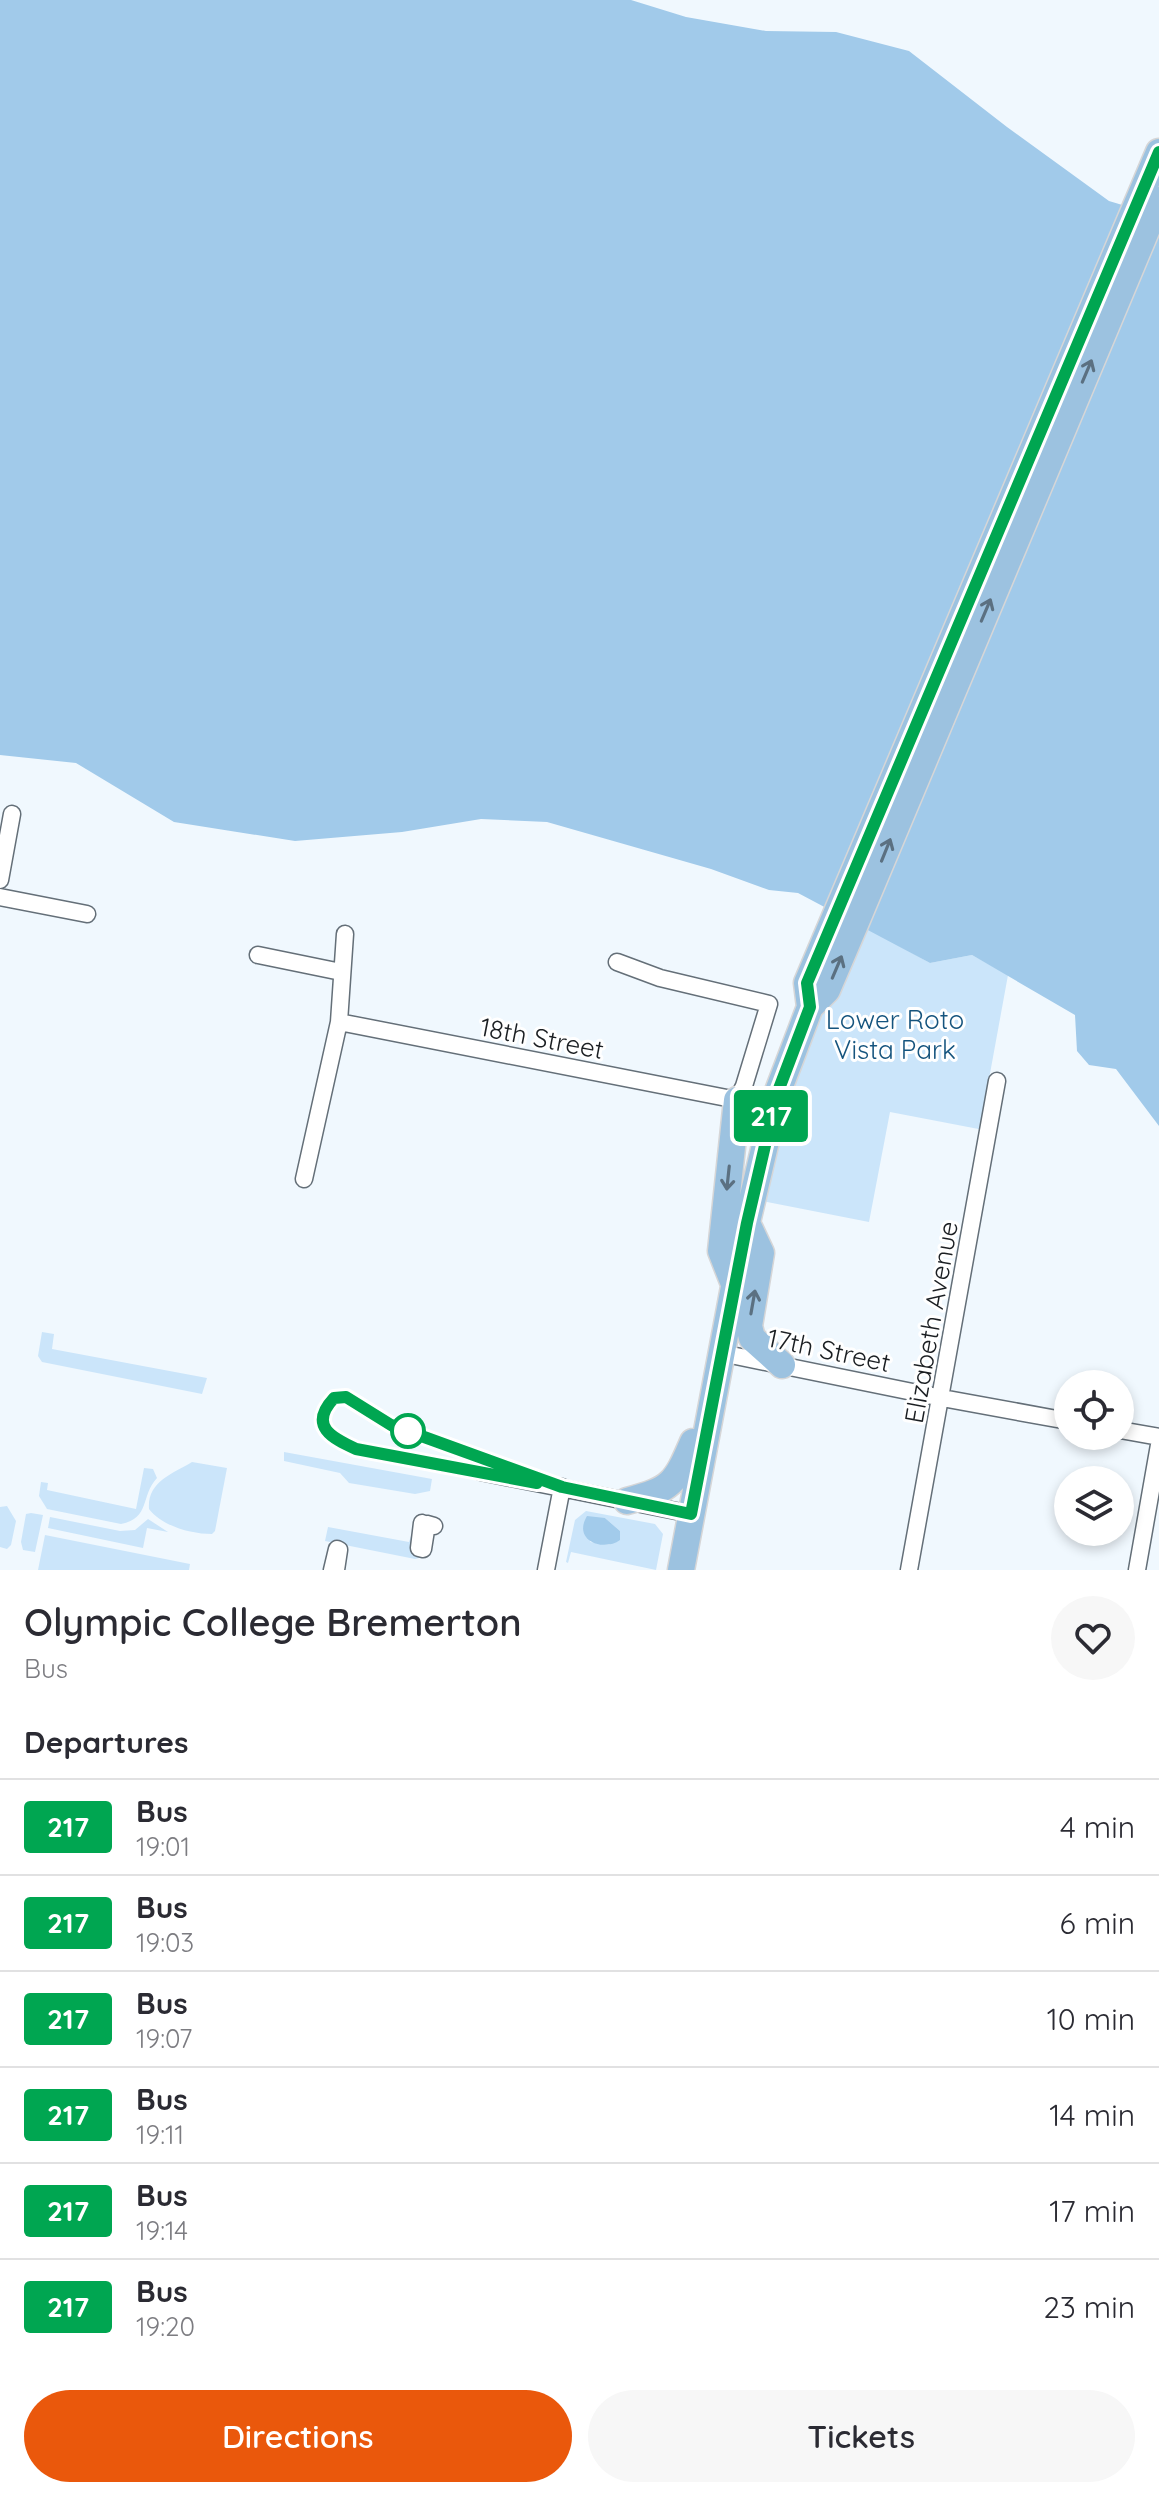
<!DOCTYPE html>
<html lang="en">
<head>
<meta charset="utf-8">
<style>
	body { margin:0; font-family:Quicksand,sans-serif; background:#f7f7f7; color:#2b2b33; height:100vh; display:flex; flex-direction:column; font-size:30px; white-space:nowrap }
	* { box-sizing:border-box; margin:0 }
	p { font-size:26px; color:#7c7c81 }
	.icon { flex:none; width:44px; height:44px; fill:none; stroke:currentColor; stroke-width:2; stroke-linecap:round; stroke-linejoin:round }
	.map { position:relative; height:1570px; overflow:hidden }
	.sheet { display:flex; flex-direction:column; background:#fff; flex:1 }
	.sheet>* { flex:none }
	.badge { padding:0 16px; border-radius:6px; font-size:28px; line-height:52px }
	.controls { position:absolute; left:1054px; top:1370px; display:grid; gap:16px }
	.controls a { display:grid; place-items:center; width:80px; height:80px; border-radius:50%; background:#fff; box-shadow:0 4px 12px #0003; font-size:40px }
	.map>.badge { position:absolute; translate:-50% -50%; box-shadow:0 0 0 4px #fff }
	h2 { padding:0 24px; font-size:30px; line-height:72px }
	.round { display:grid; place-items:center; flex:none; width:84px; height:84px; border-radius:42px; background:#f7f7f7 }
	.head { display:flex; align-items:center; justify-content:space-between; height:136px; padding:0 24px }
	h1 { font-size:38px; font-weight:600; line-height:60px }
	.action { display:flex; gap:16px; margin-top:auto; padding:16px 24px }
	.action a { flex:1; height:92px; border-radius:48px; background:#ea580c; color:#fff; font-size:32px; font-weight:600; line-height:92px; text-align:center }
	.action a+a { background:#f7f7f7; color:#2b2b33 }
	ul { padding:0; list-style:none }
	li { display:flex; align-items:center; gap:24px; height:96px; padding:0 24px; border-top:2px solid #e1e1e2 }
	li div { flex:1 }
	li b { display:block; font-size:30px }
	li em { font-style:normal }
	li .badge { min-width:88px; font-weight:700; text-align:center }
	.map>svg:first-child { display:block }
	.green { fill:#cbe5fa; fill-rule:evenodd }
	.forest { fill:#a2cbeb }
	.water { fill:#a1caea }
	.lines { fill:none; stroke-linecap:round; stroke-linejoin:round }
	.street-casing { stroke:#646f78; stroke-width:19 }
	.primary-casing { stroke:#d6d6d7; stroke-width:29 }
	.street { stroke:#fff; stroke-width:16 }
	.primary { stroke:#9cc2e0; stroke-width:26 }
	.oneway { stroke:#5b7081 }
	.line-casing { stroke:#fff; stroke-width:18 }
	.line { stroke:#00a651; stroke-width:12 }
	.stop-dot { fill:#fff; stroke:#00a651; stroke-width:4 }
	.labels { text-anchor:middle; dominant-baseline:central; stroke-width:6; stroke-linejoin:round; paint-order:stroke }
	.park-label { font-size:26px; fill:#15547e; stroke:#fff }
	.street-label { font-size:26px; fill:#1a1e22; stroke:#fff }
</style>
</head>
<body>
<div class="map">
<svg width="1159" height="1570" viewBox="0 0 1159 1570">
	<rect width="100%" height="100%" fill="#f0f8fe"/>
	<path class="green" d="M856 922 930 963 972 955 1008 975 989 1079V1131L890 1112 869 1222 752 1199 777 1094Z
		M42 1332 54 1334 52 1349 207 1378 202 1394 42 1362 38 1356Z
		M284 1452 432 1479 430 1491 415 1494 349 1483 340 1473 284 1461Z
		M192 1462 227 1468 215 1531 212 1534C191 1534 162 1526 149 1509 147 1482 172 1474 192 1462Z
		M144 1468 153 1469 157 1478C140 1496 151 1518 121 1524L47 1509 39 1496 41 1482 48 1483 47 1490 136 1509Z
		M7 1506 16 1521 11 1545 7 1549 0 1547V1507Z
		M586 1511 655 1524 663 1534 656 1570 571 1552 568 1563 566 1562 575 1520ZM605 1518 620 1531 609 1545 590 1542Z
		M31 1513 43 1515 35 1552 23 1550 21 1542 26 1514Z
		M50 1517 120 1531 135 1530 148 1519 168 1532 147 1528 143 1548 48 1528Z
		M328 1527 409 1542 411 1536 419 1538 423 1557 415 1559 325 1541Z
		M45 1535 190 1564 189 1570H38Z"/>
	<path class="forest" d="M587 1516 605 1518 620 1531V1540C604 1552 572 1541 587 1516Z"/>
	<path class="water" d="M0 0H631L686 17 766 31 836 32 909 51 1007 127 1109 201 1159 216V1126L1116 1069 1089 1065 1077 1051 1075 1015 972 955 930 963 798 893 769 890 711 869 547 822 481 819 402 832 295 841 174 822 76 763 0 755Z"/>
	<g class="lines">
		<defs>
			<path id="street" d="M0 880 12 814
				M0 897 87 914
				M258 955 341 972
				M339 1022 737 1100 744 1086 769 1004 660 978 617 962
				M304 1179 339 1022 345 934
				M721 1353 942 1398 1068 1421
				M1120 1430 1159 1437
				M481 1472 691 1514
				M422 1523 419 1548 423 1549 427 1524 434 1526
				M332 1570 337 1549 339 1550 336 1570
				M546 1570 562 1487
				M909 1570 997 1081
				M1137 1570 1159 1445"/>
			<path id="primary" d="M810 1007 807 983 1159 152
				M747 1223 761 1253 749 1326 752 1338 782 1365
				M734 1284 721 1251 737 1100
				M627 1501C672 1489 675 1484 693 1442
				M681 1570 743 1239 777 1094 810 1007 827 990 856 922 1159 200"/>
		</defs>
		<use href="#street" class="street-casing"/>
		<use href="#primary" class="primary-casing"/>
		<use href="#street" class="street"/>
		<use href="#primary" class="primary"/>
	</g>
	<defs><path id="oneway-shaft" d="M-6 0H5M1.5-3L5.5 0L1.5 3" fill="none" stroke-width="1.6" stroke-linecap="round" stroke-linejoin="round" transform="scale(2)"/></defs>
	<g class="oneway">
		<use href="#oneway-shaft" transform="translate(1087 371) rotate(-67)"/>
		<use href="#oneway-shaft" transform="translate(986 610) rotate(-67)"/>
		<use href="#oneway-shaft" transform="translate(886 850) rotate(-68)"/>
		<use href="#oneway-shaft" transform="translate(837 967) rotate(-67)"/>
		<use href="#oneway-shaft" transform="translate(728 1178) rotate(96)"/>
		<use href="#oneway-shaft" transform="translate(753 1302) rotate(-80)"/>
	</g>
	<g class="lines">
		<defs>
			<path id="line" d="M537 1483 356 1449C332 1438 308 1426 334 1398L346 1397 391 1425 562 1487 691 1514 747 1223 777 1094 810 1007 807 983 1159 152"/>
		</defs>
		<use href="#line" class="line-casing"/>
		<use href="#line" class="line"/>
	</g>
	<circle class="stop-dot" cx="408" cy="1431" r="16"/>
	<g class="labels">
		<g class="park-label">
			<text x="895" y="1019">Lower Roto<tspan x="895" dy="30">Vista Park</tspan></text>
		</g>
		<g class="street-label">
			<text transform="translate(542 1038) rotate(11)">18th Street</text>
			<text transform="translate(931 1322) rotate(-80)">Elizabeth Avenue</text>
			<text transform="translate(829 1350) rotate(12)">17th Street</text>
		</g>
	</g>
</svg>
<div class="controls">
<a><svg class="icon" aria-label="locate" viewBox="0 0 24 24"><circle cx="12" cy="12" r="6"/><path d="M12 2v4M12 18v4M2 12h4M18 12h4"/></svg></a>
<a><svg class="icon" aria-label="layers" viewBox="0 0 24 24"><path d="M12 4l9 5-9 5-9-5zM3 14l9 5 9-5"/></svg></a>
</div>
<b class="badge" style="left:771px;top:1116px;background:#00a651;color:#fff">217</b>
</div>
<section class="sheet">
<div class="head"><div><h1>Olympic College Bremerton</h1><p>Bus</p></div><a class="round"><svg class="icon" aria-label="heart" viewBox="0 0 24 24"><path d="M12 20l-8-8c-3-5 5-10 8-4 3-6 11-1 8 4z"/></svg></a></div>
<h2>Departures</h2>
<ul>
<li><span class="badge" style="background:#00a651;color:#fff">217</span><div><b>Bus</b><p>19:01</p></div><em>4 min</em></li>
<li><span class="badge" style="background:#00a651;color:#fff">217</span><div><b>Bus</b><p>19:03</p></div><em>6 min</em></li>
<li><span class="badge" style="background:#00a651;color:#fff">217</span><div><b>Bus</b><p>19:07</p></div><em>10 min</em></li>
<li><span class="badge" style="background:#00a651;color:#fff">217</span><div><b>Bus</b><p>19:11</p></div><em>14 min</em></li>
<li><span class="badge" style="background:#00a651;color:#fff">217</span><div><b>Bus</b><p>19:14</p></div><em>17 min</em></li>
<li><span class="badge" style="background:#00a651;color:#fff">217</span><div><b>Bus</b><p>19:20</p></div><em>23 min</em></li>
</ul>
<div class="action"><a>Directions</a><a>Tickets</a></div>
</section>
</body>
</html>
